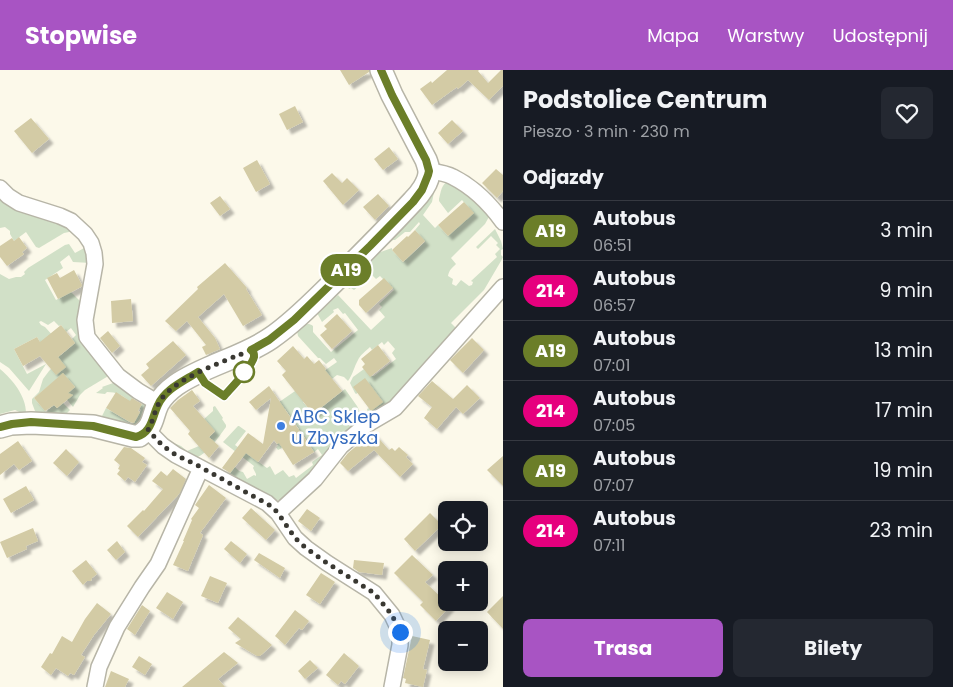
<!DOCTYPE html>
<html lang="pl">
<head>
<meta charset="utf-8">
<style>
	body { margin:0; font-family:Poppins,sans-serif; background:#242831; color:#f1f3f6; height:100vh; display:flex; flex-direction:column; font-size:19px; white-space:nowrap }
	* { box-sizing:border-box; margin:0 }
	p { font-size:16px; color:#9ea1a6 }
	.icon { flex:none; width:28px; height:28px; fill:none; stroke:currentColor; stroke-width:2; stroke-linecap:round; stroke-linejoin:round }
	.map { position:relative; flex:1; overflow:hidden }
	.panel { display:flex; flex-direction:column; background:#171b24; width:450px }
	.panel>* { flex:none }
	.badge { padding:0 10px; border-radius:16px; font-size:18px; line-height:32px }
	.tools { position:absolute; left:438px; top:431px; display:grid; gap:10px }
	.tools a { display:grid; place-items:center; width:50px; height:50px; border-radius:8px; background:#171b24; box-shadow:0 2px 12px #0003; font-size:25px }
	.you { position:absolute; width:25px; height:25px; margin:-12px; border:4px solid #fff; border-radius:50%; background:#1a73e8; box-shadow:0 0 0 8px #1a73e833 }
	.map>.badge { position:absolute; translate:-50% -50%; box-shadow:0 0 0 2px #fff }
	h2 { padding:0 20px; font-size:19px; line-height:45px }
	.round { display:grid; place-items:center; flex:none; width:52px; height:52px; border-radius:8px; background:#242831 }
	.summary { display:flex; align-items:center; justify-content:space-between; height:85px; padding:0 20px }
	h1 { font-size:24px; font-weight:700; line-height:38px }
	.action { display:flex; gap:10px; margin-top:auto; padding:10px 20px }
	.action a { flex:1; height:58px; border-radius:8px; background:#a854c3; color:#fff; font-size:20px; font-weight:700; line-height:58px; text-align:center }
	.action a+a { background:#242831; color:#f1f3f6 }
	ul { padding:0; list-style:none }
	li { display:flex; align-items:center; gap:15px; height:60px; padding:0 20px; border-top:1px solid #363941 }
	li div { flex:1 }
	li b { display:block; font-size:19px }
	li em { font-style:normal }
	li .badge { min-width:55px; font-weight:700; text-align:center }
	header { display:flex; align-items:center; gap:30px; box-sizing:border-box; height:70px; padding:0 25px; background:#a854c3; color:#fff }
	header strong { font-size:24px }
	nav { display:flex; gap:28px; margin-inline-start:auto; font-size:18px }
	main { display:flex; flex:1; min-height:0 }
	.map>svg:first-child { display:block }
	.green { fill:#d1e0c7 }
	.building { fill:#d3cba5; filter:url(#shadow) }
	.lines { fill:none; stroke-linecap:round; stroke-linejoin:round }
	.street-casing { stroke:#b7b5a7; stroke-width:18 }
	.secondary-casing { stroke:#b7b5a7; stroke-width:24 }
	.street { stroke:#fff; stroke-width:15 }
	.secondary { stroke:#fff; stroke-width:21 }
	.line-casing { stroke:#fff; stroke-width:11 }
	.line { stroke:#6b7e29; stroke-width:8 }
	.walk { stroke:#393832; stroke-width:5; stroke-dasharray:0 9 }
	.stop-dot { fill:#fff; stroke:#6b7e29; stroke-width:2.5 }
	.shop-dot { fill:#3f7fe0; stroke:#fff; stroke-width:2 }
	.labels { text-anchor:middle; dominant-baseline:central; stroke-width:5; stroke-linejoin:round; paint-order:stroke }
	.shop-label { font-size:18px; fill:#366cbe; stroke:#fff; text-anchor:start }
</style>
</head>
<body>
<header>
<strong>Stopwise</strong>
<nav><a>Mapa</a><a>Warstwy</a><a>Udostępnij</a></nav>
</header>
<main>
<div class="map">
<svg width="503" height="617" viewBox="0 0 503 617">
	<defs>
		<filter id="shadow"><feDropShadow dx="4.5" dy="4.5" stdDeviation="1" flood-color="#0004"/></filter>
	</defs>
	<rect width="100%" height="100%" fill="#fcf9ea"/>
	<path class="green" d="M449 111 454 112 490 145 485 154 451 188 456 194C452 198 449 200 448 206L453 209 452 214 456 216 461 210 469 216 472 215 473 212 471 211 497 187 495 184 500 179 496 175 498 173 491 166 478 179 476 177 495 159 501 171 503 179 501 180V185L503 187 501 191 484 220 451 253 459 261 417 301 394 331 369 346 367 339 369 338 371 341 359 322 356 324 355 323 350 313 353 307 364 299 367 300 372 306H374L396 289 392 283 395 279 388 271 384 275 382 272 372 280 370 277C366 281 360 285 358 290 354 297 353 304 348 311L344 307 337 305 303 332 313 344 345 319 357 336 363 348 321 397 284 431 271 429 227 407 235 397 239 401 243 402 247 409 254 405 256 406V404L253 398 254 396 223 372 238 356H239L246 361 235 375 267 398 270 396 275 405 283 400 289 407 294 405 296 408 313 395 312 392 322 385 318 379 314 382 303 365 280 379 278 380 276 377 278 376 277 374 299 359 285 339 277 345 272 337 337 292 334 288 326 294 320 288H318L298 266 297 261C302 257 306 251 313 256V262L331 282 358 260 345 243 343 244 338 238 333 240 334 242 322 252 317 243 338 225 371 260 385 247 379 240 382 237 379 234 394 220 380 206 376 209 372 205 354 220 351 218 349 219 346 214 375 184 392 178V180L403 192 425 172 415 160 420 154 419 152 410 162H405L395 170H393L385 176 435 117 432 132 423 145 435 158 438 155 448 166 473 143 462 130 448 143 439 131V129C441 122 441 114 449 111Z
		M0 124 51 147 72 160 69 162 64 163 39 178 36 177 26 162 14 171 10 164V161L5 157 0 158Z
		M84 170 91 193 73 192 69 185 60 192 63 198 45 210 56 230 71 222 82 233V247L110 305 85 320 80 325 73 337 64 326 75 317 63 304 34 328 46 342 54 335 57 338 63 333 70 340 64 346 37 344 35 341 32 333V329L39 322 43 309 49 301 51 299 54 293 60 285H61L75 273 72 269 76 265 71 258 66 262 61 255 59 256 54 251 48 255 41 251 39 252 41 255 45 257 55 268 41 274 37 267 14 279 27 304 46 294 29 321 9 298 0 292V204L9 209 16 207H21L25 204 24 202 28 198 65 175 69 174 75 183 86 177Z
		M0 299C13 310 27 327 26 345L15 340 0 344Z
		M116 312 151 336 147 344 133 359 101 348 106 338 133 354 141 340 139 338 143 333 134 326 130 332C123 325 116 322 107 322L105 324 96 323 103 318 102 317Z
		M215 336 223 348 222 349 226 355V357C217 369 210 381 196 388L169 374V371L181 376 187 381 199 376 215 362 204 349 213 341V337Z"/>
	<path class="building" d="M340 0H369V2L349 15Z
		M447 0H479L478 1 488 13 501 0H503V16L489 30 468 10 458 19 457 17 432 35 420 19 431 11 432 13Z
		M295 36 303 52 287 60 279 44Z
		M31 48 49 69 32 83 14 61Z
		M452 50 463 61 448 74 438 63Z
		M389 77 398 89 383 100 374 89Z
		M257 90 270 114 256 122 243 98Z
		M496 99 503 105V121L497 128 482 113Z
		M332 103 342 113 347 108 359 120 343 135 323 111Z
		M378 124 389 136 375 150 363 137Z
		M220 126 230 139 220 146 210 133Z
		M464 132 474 143 448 166 438 155Z
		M415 160 425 171 403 192 392 180 407 166 408 167Z
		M19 167 27 178 22 182 24 184 7 196 0 187V176L12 168 14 171Z
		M225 193 247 218 246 219 262 245 243 256 224 224 198 247 215 268 220 279 206 285 202 277 206 275 187 251 176 261 165 251 198 219 197 217Z
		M74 200 82 215 81 217 58 229 47 208 57 203 60 208Z
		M384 208 393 218 366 243 359 235V230Z
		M131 229 133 251 112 253 111 231Z
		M337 244 352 261 332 279 320 265 327 259 324 256Z
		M61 255 75 273 58 287 66 297 56 305 40 286 23 296 14 279 37 267 40 272Z
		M108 261 120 276 112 283 100 268Z
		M472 268 484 280 463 303 450 290Z
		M173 271 186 285 151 316 141 305 149 298 146 294Z
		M378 275 390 291 370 307 362 297 365 294 361 289Z
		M293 276 304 289 307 286 314 294 319 290 326 299 325 300 342 321 313 344 282 305 286 301 277 291Z
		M63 303 75 317 68 323 73 325 57 338 54 335 45 341 34 328Z
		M365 308 383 332 371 341 353 317Z
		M432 311 453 329 467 315 480 328 463 344 456 337 437 359 424 348 432 337 418 326Z
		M269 316 314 382 293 395 279 373 277 374 274 370 258 392 246 383 230 403 222 398 248 363 263 374 271 328 256 340 249 332Z
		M192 320 200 331 193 336 215 361 209 367 219 376 209 388 188 364 190 361 170 338 178 330Z
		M116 322 130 331 132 328 142 334 138 341 140 342 134 353 130 352 106 338Z
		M373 362 389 380 392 378 395 381 399 377 408 385 406 387 413 394 400 407 374 380 348 401 340 393 348 383Z
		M18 371 32 391 19 400 14 394 0 405V384Z
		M124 377 131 378 145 388 142 392 147 395 135 412 128 407 125 411 117 404 120 400 118 399 120 395 114 390Z
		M66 379 79 392 67 406 53 393Z
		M503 386V416L487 400Z
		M173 399 186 409 180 423 138 467 127 456 143 440 144 441 163 419 152 411 161 401 167 406Z
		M209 415 226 428 200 463 203 465 188 501 173 495 184 471H183L192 450 191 449 199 438 195 435Z
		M26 416 34 430 11 443 3 429Z
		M251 438 275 460 266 470 242 448Z
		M307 439 320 448 311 461 298 451Z
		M430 443 442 455 415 481 404 469Z
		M33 458 38 471 26 476 27 479 7 488 0 472Z
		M117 471 125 482 116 490 107 480Z
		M231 471 247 484 240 493 224 479Z
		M259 483 285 498 280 508 254 490Z
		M412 485 433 505 425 512 450 536 436 551 420 535 423 532 394 503Z
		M86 490 97 504 92 508 91 511H87L83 515 72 501Z
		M354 490 384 493 382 505 359 502 353 498Z
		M321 503 335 512 320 534 306 525Z
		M210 506 227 513 218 533 201 526Z
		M167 522 183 532 173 549 156 538Z
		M503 526V559L487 542Z
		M97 533 111 544 94 565 81 585 85 587 74 605 70 603 68 606 56 598 51 605 41 597 50 583 52 584 62 566 72 572 85 549Z
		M142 535 150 541 135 565 127 559Z
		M295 540 309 551 302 560 299 558 285 575 275 566Z
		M238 547 272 575 260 586H257L235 573 241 569 228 558Z
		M412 566 430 570 423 599 427 600 423 617 405 613 406 609 403 608Z
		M224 582 238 593 218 609 225 617H182Z
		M344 583 359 596 345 614 341 611 338 615 326 605Z
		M139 586 152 594 145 605 132 597Z
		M310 590 318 598 305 609 298 601Z
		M111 601 129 609 125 617H105Z"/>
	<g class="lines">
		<defs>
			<path id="street" d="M429 101C437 102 446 103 453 107 473 117 490 134 503 152
				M0 118 8 126 19 133 60 146 71 151 85 164 91 173 94 183 95 194 85 250 87 267 106 291 118 306 138 321 158 333
				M147 360 163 376 176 385 267 433 278 443 295 468 306 478 327 493 374 523 392 545 400 562V575L392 617
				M278 443 315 409 341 376 366 355 395 338 503 217
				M95 617 99 597 117 557 142 517 158 494 201 398"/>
			<path id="secondary" d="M0 357 11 354 31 353 93 356 133 366H139C155 355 151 349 158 334 162 327 169 320 176 315 205 295 242 288 271 268 296 251 317 228 339 207 364 182 389 157 413 131 420 124 429 112 429 102 429 98 427 93 426 90L392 25 381 0"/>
		</defs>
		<use href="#street" class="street-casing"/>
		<use href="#secondary" class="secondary-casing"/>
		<use href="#street" class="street"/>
		<use href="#secondary" class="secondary"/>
	</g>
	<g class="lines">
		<defs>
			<path id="line" d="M0 357 12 354 31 352 93 356 136 367C152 363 152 347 158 335 165 319 184 311 198 302L205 313 224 326C231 318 252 297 254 287 254 283 254 283 251 280L269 270 294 250 370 176 413 132 422 120 428 105 429 101 426 90 392 25 381 0"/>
		</defs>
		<use href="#line" class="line-casing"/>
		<use href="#line" class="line"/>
		<path class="walk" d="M244 302 241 284C217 294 178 308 162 328 155 337 154 350 148 360L163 376 176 385 195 394 271 436 278 443 295 468 306 478 327 493 374 523 392 545 400 562"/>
	</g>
	<circle class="stop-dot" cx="244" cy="302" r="10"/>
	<circle class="shop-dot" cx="281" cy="356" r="5"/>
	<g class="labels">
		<g class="shop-label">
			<text x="291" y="346">ABC Sklep<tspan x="291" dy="21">u Zbyszka</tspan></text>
		</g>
	</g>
</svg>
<div class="tools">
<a><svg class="icon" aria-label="locate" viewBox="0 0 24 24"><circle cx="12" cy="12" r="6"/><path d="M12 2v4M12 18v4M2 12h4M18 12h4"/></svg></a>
<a>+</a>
<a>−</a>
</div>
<div class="you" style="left:400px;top:562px"></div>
<b class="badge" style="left:346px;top:200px;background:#6b7e29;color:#fff">A19</b>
</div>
<section class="panel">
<div class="summary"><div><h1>Podstolice Centrum</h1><p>Pieszo · 3 min · 230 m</p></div><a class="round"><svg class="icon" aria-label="heart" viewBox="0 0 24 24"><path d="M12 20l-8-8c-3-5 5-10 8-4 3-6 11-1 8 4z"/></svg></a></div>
<h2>Odjazdy</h2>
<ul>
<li><span class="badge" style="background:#6b7e29;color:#fff">A19</span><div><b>Autobus</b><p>06:51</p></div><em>3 min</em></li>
<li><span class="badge" style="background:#e6007e;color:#fff">214</span><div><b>Autobus</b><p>06:57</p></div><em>9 min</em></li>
<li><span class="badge" style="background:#6b7e29;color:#fff">A19</span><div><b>Autobus</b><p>07:01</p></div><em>13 min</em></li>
<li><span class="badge" style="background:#e6007e;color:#fff">214</span><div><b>Autobus</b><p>07:05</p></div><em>17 min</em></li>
<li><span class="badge" style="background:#6b7e29;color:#fff">A19</span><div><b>Autobus</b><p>07:07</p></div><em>19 min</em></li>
<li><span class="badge" style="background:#e6007e;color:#fff">214</span><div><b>Autobus</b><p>07:11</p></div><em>23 min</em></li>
</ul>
<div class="action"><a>Trasa</a><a>Bilety</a></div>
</section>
</main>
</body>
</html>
